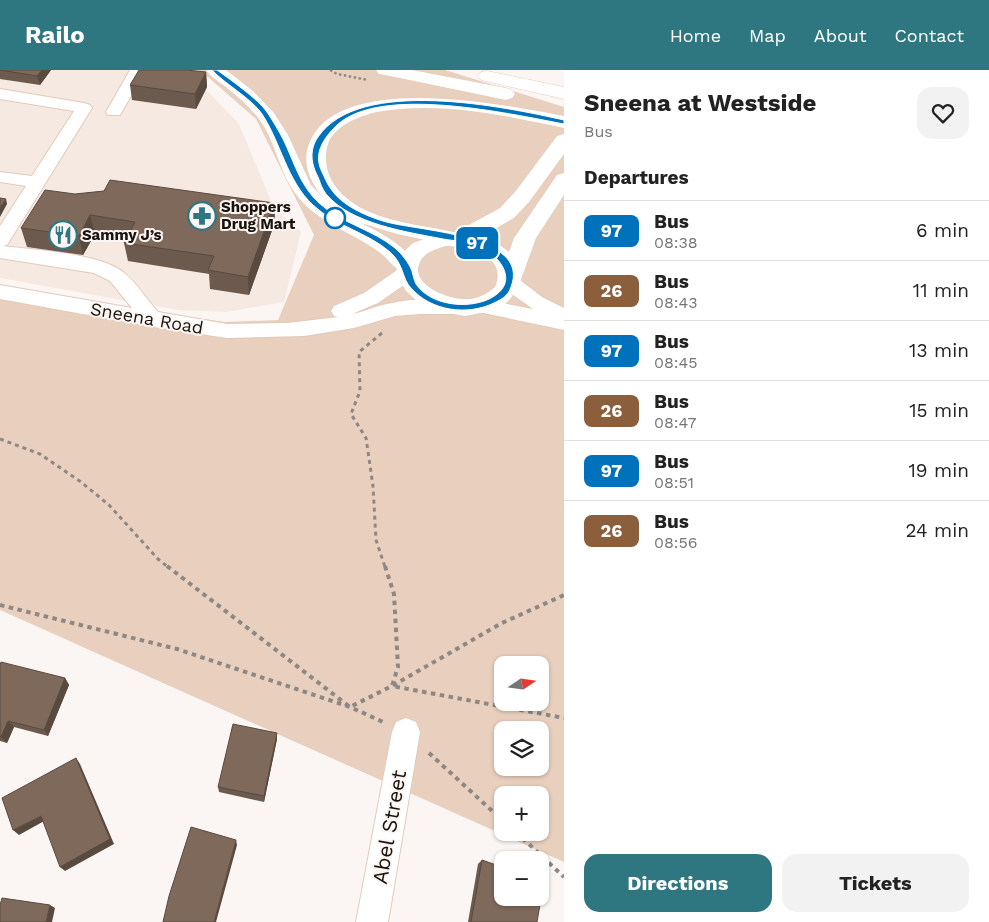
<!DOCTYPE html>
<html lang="en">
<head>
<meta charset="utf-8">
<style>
	body { margin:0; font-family:"Work Sans",sans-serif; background:#f2f2f2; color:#222; height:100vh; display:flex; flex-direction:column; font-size:19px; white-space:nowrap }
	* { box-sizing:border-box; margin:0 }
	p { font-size:16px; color:#767676 }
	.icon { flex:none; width:28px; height:28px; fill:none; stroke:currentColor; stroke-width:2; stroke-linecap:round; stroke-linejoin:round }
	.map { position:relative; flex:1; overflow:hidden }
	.drawer { display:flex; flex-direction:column; background:#fff; width:425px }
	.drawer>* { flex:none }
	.badge { padding:0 10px; border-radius:8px; font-size:18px; line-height:32px }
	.needle { width:32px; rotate:77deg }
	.controls { position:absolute; left:494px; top:586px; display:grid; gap:10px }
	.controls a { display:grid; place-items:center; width:55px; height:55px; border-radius:10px; background:#fff; box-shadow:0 1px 4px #0004; font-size:25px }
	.map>.badge { position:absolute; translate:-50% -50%; box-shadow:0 0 0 2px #fff }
	h2 { padding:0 20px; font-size:19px; line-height:45px }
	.round { display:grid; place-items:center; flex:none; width:52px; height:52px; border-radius:15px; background:#f2f2f2 }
	.headline { display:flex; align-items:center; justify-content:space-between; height:85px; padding:0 20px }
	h1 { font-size:24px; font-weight:700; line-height:38px }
	.action { display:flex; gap:10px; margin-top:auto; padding:10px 20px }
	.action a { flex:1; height:58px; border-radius:15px; background:#2f7780; color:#fff; font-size:20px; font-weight:700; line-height:58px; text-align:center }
	.action a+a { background:#f2f2f2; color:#222 }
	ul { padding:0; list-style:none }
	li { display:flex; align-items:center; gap:15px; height:60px; padding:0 20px; border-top:1px solid #e0e0e0 }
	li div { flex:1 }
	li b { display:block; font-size:19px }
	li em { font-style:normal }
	li .badge { min-width:55px; font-weight:700; text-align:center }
	header { display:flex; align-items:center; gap:30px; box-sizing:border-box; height:70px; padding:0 25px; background:#2f7780; color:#fff }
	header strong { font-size:24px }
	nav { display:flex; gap:28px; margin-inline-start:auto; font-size:18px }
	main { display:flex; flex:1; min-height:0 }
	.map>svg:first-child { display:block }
	.built { fill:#f6e9e1 }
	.green { fill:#e9d0be; fill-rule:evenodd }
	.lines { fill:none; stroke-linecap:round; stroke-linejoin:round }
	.minor-casing { stroke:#e2cab9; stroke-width:2 }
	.major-casing { stroke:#e2cab9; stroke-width:1 }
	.highway-casing { stroke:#e2cab9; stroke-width:1 }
	.path-far2 { stroke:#8e8783; stroke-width:2.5; stroke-dasharray:2.5 2.5; stroke-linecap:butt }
	.path-far1 { stroke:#8e8783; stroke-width:3; stroke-dasharray:4 4; stroke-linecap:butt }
	.path { stroke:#8e8783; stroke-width:4; stroke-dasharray:4.5 4.5; stroke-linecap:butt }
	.minor { fill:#fff; fill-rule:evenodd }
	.major { fill:#fff; fill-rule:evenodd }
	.highway { fill:#fff; fill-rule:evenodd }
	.wall { fill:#6d5a4e }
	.shaded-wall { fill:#594a40 }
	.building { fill:#7f695b; stroke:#594a40 }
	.line { fill:#0072bc; stroke:#fff }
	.stop-dot { fill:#fff; stroke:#0072bc; stroke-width:2.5 }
	.labels { text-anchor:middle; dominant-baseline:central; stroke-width:4; stroke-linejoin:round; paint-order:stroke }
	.far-poi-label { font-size:15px; font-weight:bold; fill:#1a120c; stroke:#fbf6f3; text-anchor:start }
	.street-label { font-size:18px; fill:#1a120c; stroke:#fbf6f3 }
	.near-street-label { font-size:21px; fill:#1a120c; stroke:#fbf6f3 }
</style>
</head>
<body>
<header>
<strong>Railo</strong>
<nav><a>Home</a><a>Map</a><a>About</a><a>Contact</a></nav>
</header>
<main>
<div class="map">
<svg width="564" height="852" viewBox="0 0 564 852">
	<rect width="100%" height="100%" fill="#fbf6f3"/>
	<path class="built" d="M0 0H177L194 7 239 54 274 138 301 162 284 232 226 242 178 240 0 208Z"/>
	<path class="green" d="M191 0H445L564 37V792L0 540V219L224 252 278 250 314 165 256 49 208 7ZM502 595H540V632H502ZM502 660H540V698H502ZM502 725H540V762H502Z"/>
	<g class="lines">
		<defs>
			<path id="minor" d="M130 0H146L120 45H108L106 42Z
				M0 19 84 33 90 35 92 38 7 175 3 176C34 180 99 183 123 202 137 213 146 229 158 242L227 254 288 253 338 247 334 246 331 241 334 236 364 223 400 198 407 196 414 198 417 203 414 208 378 233 352 244C364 242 375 236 387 234 409 229 440 226 462 232L465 237 462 242 455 244H420L395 246 354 258 304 266 227 268 154 257 0 229V215L132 238 110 211 94 203 0 188V156L26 116 0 112V102L32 106 74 41 0 29Z
				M509 205 516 207 542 227 564 238V260L474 241 471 236 474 231 481 229 533 239 502 217 499 212 502 207Z
				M406 648 416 652 420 662 388 852H356L392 662 396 652Z"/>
			<path id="major" d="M564 64V84L529 132 514 148 481 167 497 173 509 182 514 168 557 105 564 103V125L536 168 519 215 511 228 504 235 486 242 465 246 436 241 419 233 406 221 396 203 398 190 401 184 413 173 444 162H456L500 138 515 122 557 66ZM446 176C469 176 508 186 495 217 486 225 476 230 463 229 447 229 409 214 420 192 424 182 437 179 446 176Z"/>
			<path id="highway" d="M206 0H226L253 21 274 43 288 65 311 115 330 135C314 119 300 97 309 74 337 0 505 35 564 46V58C502 45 439 31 377 42 359 46 334 56 328 74 324 87 326 100 332 111 357 153 420 153 462 164L465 169 462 174 454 176 397 164 361 153C383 164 405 175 418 197L415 202C397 207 392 191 379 182 349 160 311 151 291 117 278 96 274 69 259 49 250 37 238 27 226 17 219 12 211 7 206 0Z
				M376 0H412L506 18 512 20 515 24 512 28 506 30 385 5 379 4Z
				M487 1 564 17V29L481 10 478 6 481 2Z"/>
		</defs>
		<use href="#minor" class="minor-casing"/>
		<use href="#major" class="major-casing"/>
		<use href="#highway" class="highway-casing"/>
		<path class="path-far2" d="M330 0 337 4 368 10"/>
		<path class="path-far1" d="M382 263 359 282 360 321 351 344 366 368 373 416 376 470 385 497
			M0 369 40 384 81 412 109 435 158 489 168 497"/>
		<path class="path" d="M167 496 350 637 392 616 502 553 564 525
			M385 496 394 524 398 597 392 616 564 648
			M0 535 177 579 350 637 383 652
			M429 683 502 750
			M516 762 564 807"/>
		<use href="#minor" class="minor"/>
		<use href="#major" class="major"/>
		<use href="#highway" class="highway"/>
	</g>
	<path class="wall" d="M0 0H51L40 15 0 9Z
		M206 2 207 17 196 39 132 30 130 15Z
		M104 121 274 133 275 152 249 225 210 219 209 204 128 191 124 173 126 169 95 164 83 185 27 177 21 158 75 124Z
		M0 595 65 608 69 615 48 666 14 657 7 673 0 671Z
		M277 663V669L264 732 219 722 218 717Z
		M482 790 537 852H468L478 794Z"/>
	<path class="shaded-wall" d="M42 0H51L40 15 37 6Z
		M206 2 207 17 196 39 195 24Z
		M6 129 7 134 0 147V138Z
		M274 133 275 152 249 225 248 207Z
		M90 145 95 164 83 185 79 166Z
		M65 608 69 615 48 666 44 660Z
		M8 651 14 657 7 673 1 667Z
		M277 663V669L264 732V726Z
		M76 688 80 694 114 774 65 801 60 797Z
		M41 746 46 750 19 765 13 760Z
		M236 770 237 775 216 852H214Z
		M50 835 55 838 52 852H46Z"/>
	<path class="building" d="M0 0H42L37 6Z
		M139 0H186L206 2 195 24 130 15Z
		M110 110 274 133 248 207 208 200 214 186 124 173 135 152 90 145 79 166 21 158 45 120 75 124 104 121Z
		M0 128 6 129 0 138Z
		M1 592 65 608 44 660 8 651 1 667 0 666V595Z
		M233 654 277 663 264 726 218 717Z
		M76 688 110 769 60 797 41 746 13 760 2 728Z
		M191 757 236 770 214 852H163L169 826Z
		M482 790 502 797V828H540V822L542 823 537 852H471Z
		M2 828 50 835 46 852H0V835Z"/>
	<path class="line" d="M212 0H217C231 10 258 29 267 42 273 51 279 61 284 71 294 92 300 115 318 132 340 153 372 159 395 178 401 183 409 193 412 201 413 205 414 210 416 214 431 236 468 239 489 229 522 213 500 184 476 175 466 171 454 171 443 169 407 162 351 154 326 124 322 119 320 112 318 107 311 94 309 80 318 67 359 6 506 37 564 50V54C510 44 379 14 336 56 323 69 313 84 322 102 325 108 327 114 331 119 341 135 366 146 383 151 413 161 532 163 511 217 508 226 502 229 494 233 467 246 431 241 411 218 402 209 404 194 390 182 367 162 335 156 313 135 287 111 281 73 262 44 251 28 226 15 212 0Z"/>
	<defs>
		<symbol id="pharmacy-ring" viewBox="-11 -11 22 22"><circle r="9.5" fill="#fbf6f3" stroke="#2f7780" stroke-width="1.5"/><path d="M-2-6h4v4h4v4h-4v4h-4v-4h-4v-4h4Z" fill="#2f7780"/></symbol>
		<symbol id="restaurant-ring" viewBox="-11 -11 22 22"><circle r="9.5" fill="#fbf6f3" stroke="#2f7780" stroke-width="1.5"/><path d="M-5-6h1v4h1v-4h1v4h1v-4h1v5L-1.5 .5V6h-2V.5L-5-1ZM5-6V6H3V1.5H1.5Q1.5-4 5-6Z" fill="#2f7780"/></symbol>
	</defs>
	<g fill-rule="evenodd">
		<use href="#pharmacy-ring" x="186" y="130" width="32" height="32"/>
		<use href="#restaurant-ring" x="47" y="149" width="32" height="32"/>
	</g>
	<circle class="stop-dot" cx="335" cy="148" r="10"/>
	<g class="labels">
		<g class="far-poi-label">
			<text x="221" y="137">Shoppers<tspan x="221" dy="17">Drug Mart</tspan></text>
			<text x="82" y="165">Sammy J’s</text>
		</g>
		<g class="street-label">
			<text transform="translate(147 248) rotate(10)">Sneena Road</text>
		</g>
		<g class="near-street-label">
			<text transform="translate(389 757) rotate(-80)">Abel Street</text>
		</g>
	</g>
</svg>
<div class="controls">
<a><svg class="needle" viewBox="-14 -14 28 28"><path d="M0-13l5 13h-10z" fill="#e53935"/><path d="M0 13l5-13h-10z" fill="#767676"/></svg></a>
<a><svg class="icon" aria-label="layers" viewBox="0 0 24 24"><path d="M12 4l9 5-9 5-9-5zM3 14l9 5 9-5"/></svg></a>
<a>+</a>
<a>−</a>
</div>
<b class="badge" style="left:477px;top:173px;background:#0072bc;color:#fff">97</b>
</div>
<section class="drawer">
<div class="headline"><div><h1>Sneena at Westside</h1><p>Bus</p></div><a class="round"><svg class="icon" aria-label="heart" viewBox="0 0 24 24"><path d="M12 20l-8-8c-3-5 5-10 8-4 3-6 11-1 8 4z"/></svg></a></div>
<h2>Departures</h2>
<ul>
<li><span class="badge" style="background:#0072bc;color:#fff">97</span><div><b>Bus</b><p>08:38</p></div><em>6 min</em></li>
<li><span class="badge" style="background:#8b5e3c;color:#fff">26</span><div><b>Bus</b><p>08:43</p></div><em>11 min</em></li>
<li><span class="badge" style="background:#0072bc;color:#fff">97</span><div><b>Bus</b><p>08:45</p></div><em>13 min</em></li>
<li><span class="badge" style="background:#8b5e3c;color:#fff">26</span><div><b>Bus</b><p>08:47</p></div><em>15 min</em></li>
<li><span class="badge" style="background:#0072bc;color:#fff">97</span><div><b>Bus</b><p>08:51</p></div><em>19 min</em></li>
<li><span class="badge" style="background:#8b5e3c;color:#fff">26</span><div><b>Bus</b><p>08:56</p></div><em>24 min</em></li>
</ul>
<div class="action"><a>Directions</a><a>Tickets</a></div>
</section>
</main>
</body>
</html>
